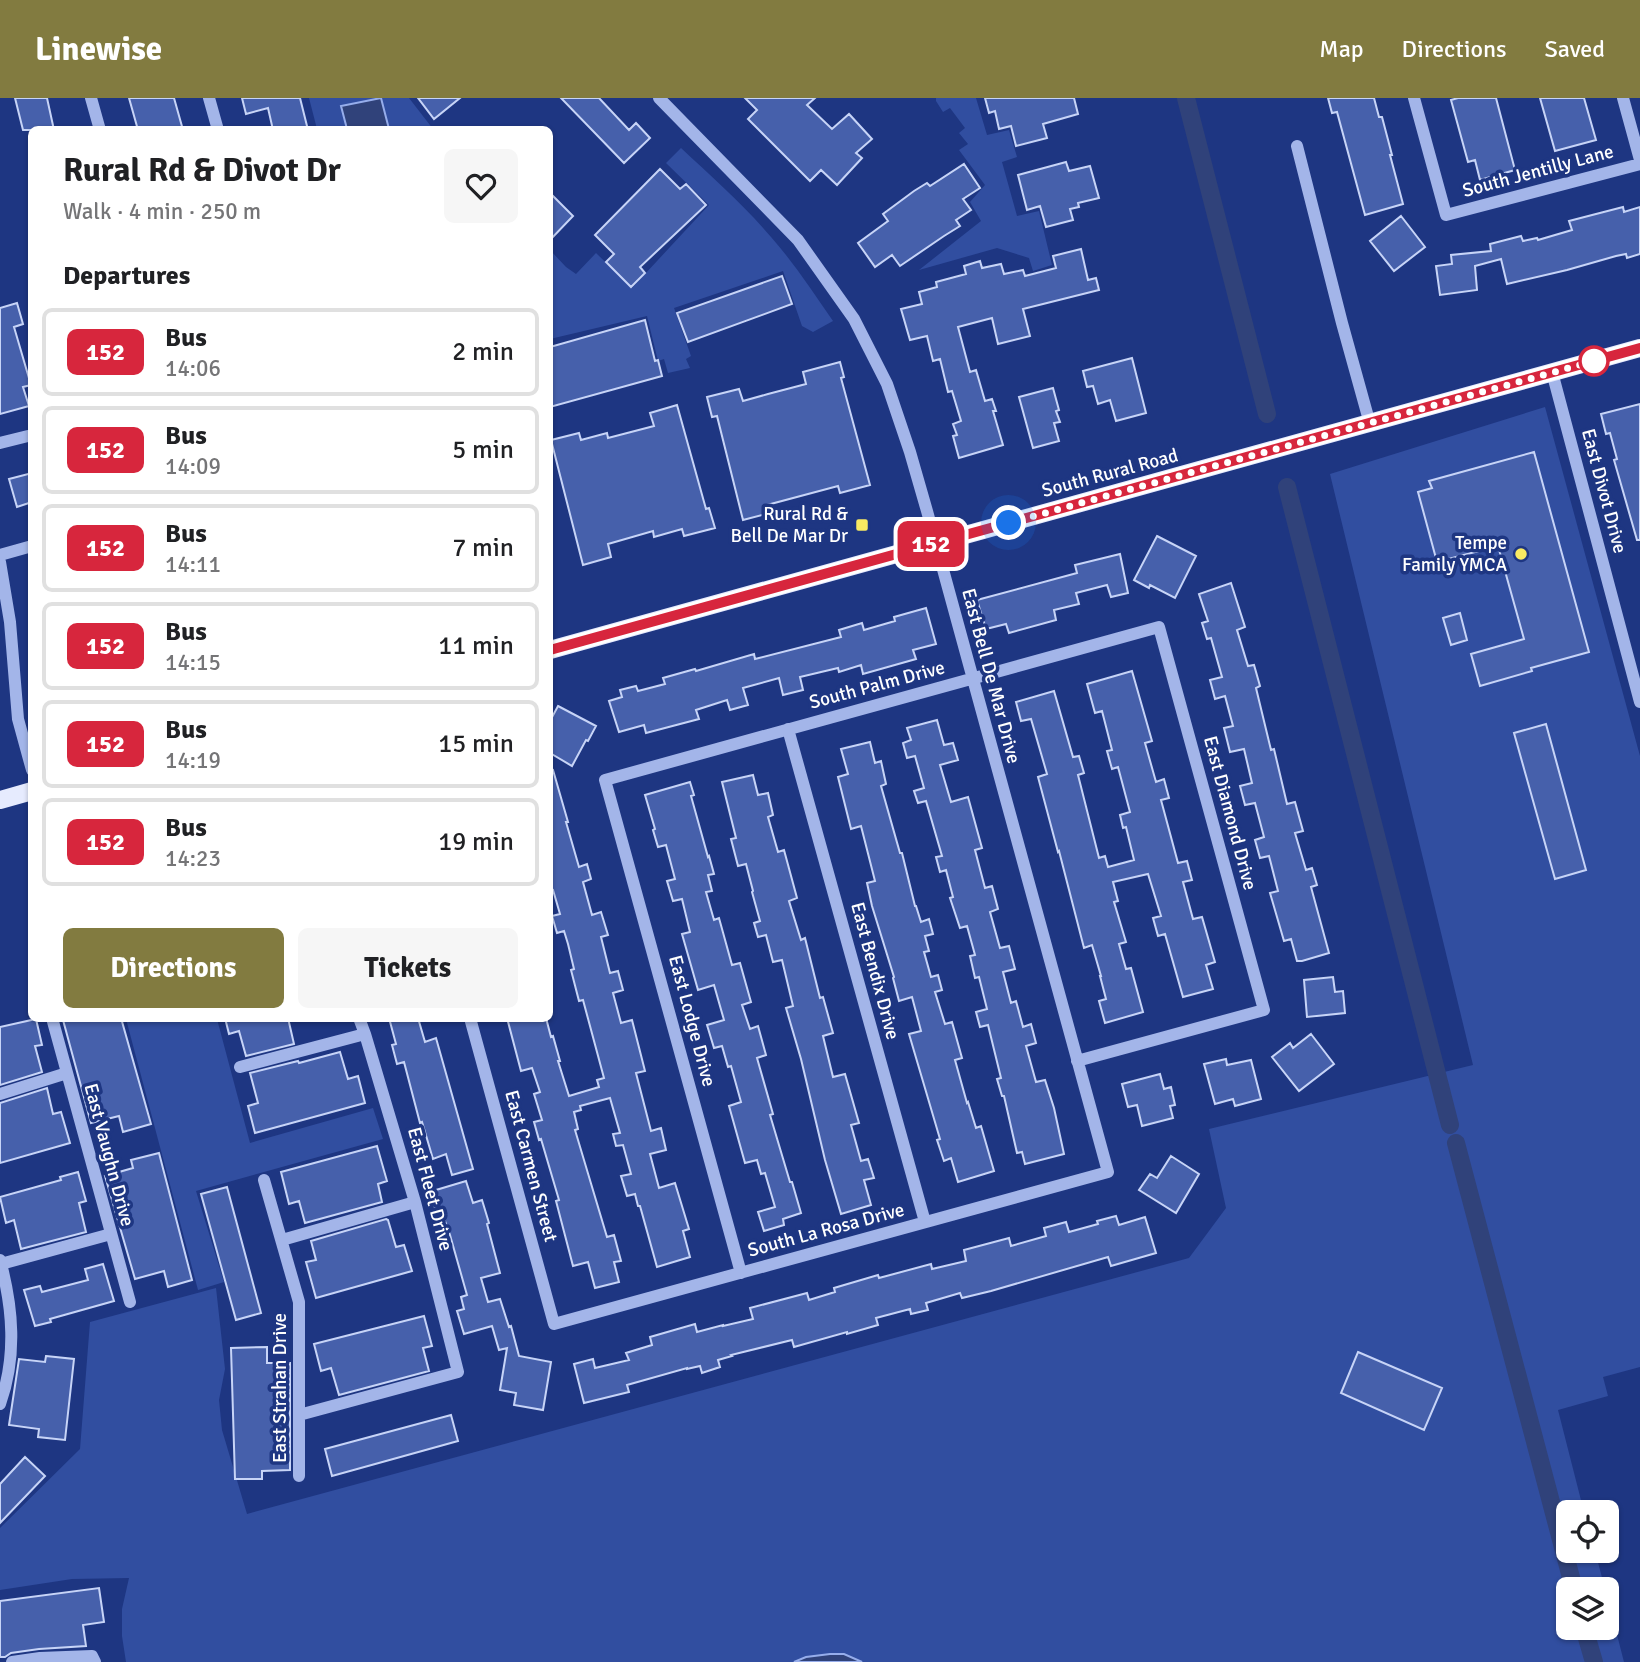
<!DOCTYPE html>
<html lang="en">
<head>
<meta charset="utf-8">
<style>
	body { margin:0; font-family:Signika,sans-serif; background:#f6f6f6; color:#202124; height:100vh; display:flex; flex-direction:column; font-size:26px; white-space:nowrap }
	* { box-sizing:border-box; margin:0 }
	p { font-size:23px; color:#757577 }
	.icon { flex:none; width:38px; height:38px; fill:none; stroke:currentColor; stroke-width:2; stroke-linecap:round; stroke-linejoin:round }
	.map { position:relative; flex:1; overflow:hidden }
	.sheet { position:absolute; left:28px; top:28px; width:525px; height:896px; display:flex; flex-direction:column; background:#fff; border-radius:10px; box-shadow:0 2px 5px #0004 }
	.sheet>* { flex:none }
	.badge { padding:0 14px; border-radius:10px; font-size:24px; line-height:46px }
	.tools { position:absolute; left:1556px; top:1402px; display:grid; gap:14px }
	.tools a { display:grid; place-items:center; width:63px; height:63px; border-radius:10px; background:#fff; box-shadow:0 2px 5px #0004; font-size:35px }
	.you { position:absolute; width:35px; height:35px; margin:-18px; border:5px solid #fff; border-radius:50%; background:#1a73e8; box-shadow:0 0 0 10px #1a73e833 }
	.map>.badge { position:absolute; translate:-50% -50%; box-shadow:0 0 0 4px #fff }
	h2 { padding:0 35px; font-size:26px; line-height:63px }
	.round { display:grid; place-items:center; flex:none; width:74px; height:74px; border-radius:10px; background:#f6f6f6 }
	.overview { display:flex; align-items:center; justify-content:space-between; height:119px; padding:0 35px }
	h1 { font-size:33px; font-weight:700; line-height:52px }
	.cta { display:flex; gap:14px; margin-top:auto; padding:14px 35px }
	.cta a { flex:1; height:80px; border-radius:10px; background:#827b40; color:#fff; font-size:28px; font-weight:700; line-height:80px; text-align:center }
	.cta a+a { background:#f6f6f6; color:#202124 }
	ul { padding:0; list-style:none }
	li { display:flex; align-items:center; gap:21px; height:88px; margin:0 14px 10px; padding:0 21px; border:4px solid #e0e0e0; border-radius:10px }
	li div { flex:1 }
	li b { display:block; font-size:26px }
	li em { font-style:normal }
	li .badge { min-width:77px; font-weight:700; text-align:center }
	header { display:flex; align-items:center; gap:42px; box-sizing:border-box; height:98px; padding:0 35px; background:#827b40; color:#fff }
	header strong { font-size:33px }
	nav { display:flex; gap:38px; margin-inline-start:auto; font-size:24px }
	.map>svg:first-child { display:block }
	.green { fill:#314ea0 }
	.water { fill:#30427a; stroke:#96adeb; stroke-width:2 }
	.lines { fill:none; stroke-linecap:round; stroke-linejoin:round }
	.canal { stroke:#30427a; stroke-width:18 }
	.building { fill:#4660ab; stroke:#c7d4f7; stroke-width:2 }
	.minor { stroke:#a3b5e9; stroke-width:12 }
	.major { stroke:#e6ebfe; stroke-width:18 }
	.line-casing { stroke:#fff; stroke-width:16 }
	.line { stroke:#d7263d; stroke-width:10 }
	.walk { stroke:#fff; stroke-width:7; stroke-dasharray:0 12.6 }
	.stop-dot { fill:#fff; stroke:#d7263d; stroke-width:3.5 }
	.poi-dot { fill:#f9ea62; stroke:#1e3682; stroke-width:2.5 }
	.labels { text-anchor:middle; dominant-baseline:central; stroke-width:7; stroke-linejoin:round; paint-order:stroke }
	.street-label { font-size:19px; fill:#fff; stroke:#1e3682 }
	.poi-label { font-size:19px; fill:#fff; stroke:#1e3682; text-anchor:end }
</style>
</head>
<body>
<header>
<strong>Linewise</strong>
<nav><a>Map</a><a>Directions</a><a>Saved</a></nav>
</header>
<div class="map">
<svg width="1640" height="1564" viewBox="0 0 1640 1564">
	<rect width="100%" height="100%" fill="#1e3682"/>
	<path class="green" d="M309 0H409L433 31H317Z
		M936 0H976L987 37 1009 32 1017 59 1002 64 1017 118 1039 113 1052 167 1033 173 1029 160 997 150 919 172 981 123 970 104 985 87 959 52 968 46 959 35 965 30 950 10 943 14 936 3Z
		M681 50C712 79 744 107 771 139 794 165 813 194 833 223L813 234 802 228 783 173 674 210 691 258 686 261 690 270 668 275 664 261 658 263 647 218 550 241V152L566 169 576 176 596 155 632 190 709 107 666 65Z
		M1545 309 1640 658V1269L1603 1279 1608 1298 1558 1312 1584 1414H1568V1452L1595 1453 1605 1491H1568V1530H1606L1607 1498 1624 1564H126L122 1538V1511L129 1480 72 1481 0 1492V1430L80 1351 90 1224 216 1190 225 1271 219 1302 222 1332 247 1416 1189 1160 1226 1110 1209 1031 1473 967 1330 376Z
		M126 921H217L250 1045 373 1010 383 1041 196 1093 224 1184 198 1192Z"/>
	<path class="water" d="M381 0 389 31H347L341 8Z
		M830 1556H844L862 1564H794L806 1559Z"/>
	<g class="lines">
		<path class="canal" d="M1186 0 1267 316
			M1287 389 1450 1027
			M1456 1045 1574 1491
			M1584 1530 1594 1564"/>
	</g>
	<path class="building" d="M15 0H47L54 32H23Z
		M129 0H174L183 32H138Z
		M242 0H300L308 32H273L268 10 246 16Z
		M418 0H460L434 21Z
		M561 0H599L629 32 636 25 650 40 624 65Z
		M745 0H815L807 7 832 31 849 16 872 41 856 55 862 60 837 87 821 72 810 83 748 21 757 12Z
		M985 0H1074L1078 16 1043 26 1047 40 1016 48 1011 28 999 31 995 13 989 15Z
		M1328 0H1374L1379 19H1382L1392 57H1390L1403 106 1365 117 1337 14 1332 15Z
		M1458 0H1496L1515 72 1480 82 1475 62 1468 64 1451 2Z
		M1540 0H1584L1596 42 1555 53Z
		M1066 64 1069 73 1090 68 1099 100 1078 105 1079 109 1070 111 1073 122 1046 129 1040 108 1027 112 1018 77Z
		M964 66 980 90 963 101 971 112 956 122 960 128 944 138 900 168 892 157 875 169 858 145 888 123 883 116 914 93 927 85 930 88Z
		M660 71 680 91 686 86 706 107 640 169 645 175 631 189 606 164 614 156 595 137Z
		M550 95 573 118 550 142Z
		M1623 109 1624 114 1640 109V156L1627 160 1626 156 1616 158 1567 172 1507 186 1501 161 1475 168 1477 192 1440 197 1436 168 1452 166 1451 157 1491 153 1490 146 1521 138 1523 143 1537 140 1538 142 1572 132 1569 123Z
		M1401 118 1425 149 1394 173 1370 143Z
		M1081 151 1088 182 1096 180 1099 192 1023 211 1030 238 998 246 992 220 958 229 970 274 976 272 985 303 992 301 996 313H993L1003 347 959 360 953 338 957 337 953 326 961 323 952 293 948 294 940 261 933 263 927 238 910 242 901 211 922 206 919 194 937 189 936 184 966 176 964 168 980 163 982 170 1001 166 1004 176 1023 172 1025 178 1056 170 1053 158Z
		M782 178 792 206 688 244 677 215Z
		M17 205 23 226 14 229 31 287 23 289 29 308 0 316V210Z
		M645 222 655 263 658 262 662 278 550 309V249Z
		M1132 260 1146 315 1116 323 1110 302 1098 306 1093 288 1087 289 1083 273Z
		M840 264 844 279 841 280 870 387 840 395 838 388 767 407 770 415 743 422 717 318 712 319 707 299 739 291 743 303 768 296 806 286 803 274Z
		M1053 290 1059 312 1056 313 1060 324 1054 325 1059 343 1033 350 1019 299Z
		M1640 306V442H1637L1614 362 1617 361 1610 335 1606 336 1601 316Z
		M677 307 706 411 709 410 715 430 684 438 682 431 654 439 653 433 608 446 611 459 583 467 551 342 579 335 581 342 607 335 608 340 654 328 650 315Z
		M1534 354 1589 554 1531 570 1532 573 1480 588 1471 556 1524 541 1498 448 1437 464 1418 394 1432 390 1429 383Z
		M32 375V404L17 409 9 381Z
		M1157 438 1196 458 1175 500 1150 487 1149 490 1134 482Z
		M1120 456 1128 495 1111 499 1107 487 1076 495 1079 506 1054 512 1056 522 1009 535 1006 526 986 531 977 502 1077 475 1075 467Z
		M1231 485 1245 529 1237 532 1248 568 1254 567 1260 588 1256 590 1271 652 1274 651 1287 706 1295 704 1303 733 1295 735 1306 772 1312 770 1317 787 1311 789 1329 855 1302 863H1297L1291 841 1284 843 1270 795 1278 793 1269 758 1260 760 1255 742 1264 739 1255 705 1245 707 1240 688 1252 685 1244 651 1230 654 1224 630 1233 628 1225 598 1215 601 1210 582 1222 579 1211 540 1207 541 1202 525 1208 523 1199 496Z
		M926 510 936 546 913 552 916 561 863 576 861 567 839 574 838 570 800 579 803 592 783 597 779 580 743 590 748 607 730 612 727 602 696 612 699 621 646 635 644 627 619 634 609 603 622 599 620 592 636 588 638 593 665 586 663 580 695 571 696 573 754 556 755 561 841 539 839 532 862 525 864 532 895 523 894 519Z
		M1460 515 1467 542 1451 547 1443 520Z
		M1132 573 1152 643 1145 645 1156 684 1164 681 1169 700 1161 702 1178 765 1187 763 1192 782 1183 784 1193 821 1202 819 1215 864 1206 867 1213 891 1183 899 1165 836 1158 838 1153 820 1161 818 1148 776 1113 784 1118 803 1114 804 1126 844 1119 846 1126 871 1131 870 1143 914 1105 925 1099 903 1106 901 1100 878H1101L1092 847 1084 850 1059 753 1058 754 1038 679 1047 676 1031 621 1021 623 1016 604 1054 593 1073 659 1079 658 1084 675 1078 677 1099 760 1105 758 1108 769 1134 762 1126 729 1123 730 1120 717 1130 714 1118 669 1112 671 1107 653 1112 652 1102 613 1095 615 1087 586Z
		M558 608 596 628 588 643 586 642 572 668 550 655V623Z
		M937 622 944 647 953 645 958 662 940 667 951 704 968 699 982 750 975 752 985 790 992 788 998 811 990 814 1000 850 1009 848 1015 871 1003 874 1011 905 1016 903 1023 929 1031 926 1036 945 1026 948 1036 984 1045 982 1054 1010 1064 1056 1025 1066 1022 1054 1017 1055 1004 998H1002L997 981 1001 980 988 927 980 929 976 914 987 911 979 879 975 880 970 858 975 857 967 828 960 830 950 800 953 799 946 772 940 774 936 759 942 758 926 703 918 705 914 693 924 690 915 658 907 660 903 645 911 642 907 630Z
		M1546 626 1586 772 1555 781 1514 635Z
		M870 644 875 665 881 663 886 686 881 688 900 755H902L915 808H916L921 824 929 821 933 836 925 838 929 853 924 854 931 879 938 877 942 892 935 894 945 926 952 924 962 960 955 962 967 1005 968 1004 976 1030 981 1028 994 1073 958 1084 951 1060 944 1063 937 1042 940 1041 909 936 921 933 912 899 899 903 893 880 894 879 872 808 867 785 875 783 861 728 851 731 838 679 848 676 841 651Z
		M553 672 568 724H566L579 769 587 766 591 781 583 784 592 817 601 814 608 837 601 839 610 875 618 873 623 892 613 895 621 925 632 922 645 973 636 975 651 1033 661 1030 666 1052 650 1056 659 1090 675 1085 689 1131 683 1133 690 1159 657 1169 640 1108H638L635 1096 627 1098 621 1078 631 1076 623 1047 616 1048 613 1036 620 1035 610 1000 580 1008 581 1012 574 1014 578 1031 575 1032 607 1139 614 1137 621 1163 614 1164 619 1184 595 1190 588 1164 573 1168 556 1103 559 1102 541 1041 539 1042 534 1024 542 1022 534 996 540 994 532 970 521 973 507 920H546L551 939 553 938 560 963H558L569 998 599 989 597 982 604 980 583 902 579 903 571 872 574 871 568 846 564 833 557 835 552 818 560 816 553 792 550 793V673Z
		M753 677 758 697 768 695 773 717 768 719 778 754 784 752 797 800 789 803 801 842 805 840 820 900 823 899 833 935 823 938 833 979 845 976 859 1025 851 1027 861 1063 868 1061 874 1080 864 1082 871 1107 841 1116 825 1062 801 961 786 910 793 908 782 862 773 864 766 837 758 839 754 825 760 823 752 794 753 793 746 766 738 768 731 741 736 740 722 684Z
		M690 684 694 697 691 698 708 759 709 758 714 776 708 777 712 793 706 794 714 822 719 820 732 867 740 865 751 904 742 907 750 931 758 928 766 957 757 960 773 1016 770 1017 790 1084H792L801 1115 783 1121 784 1127 764 1133 758 1114 775 1109 765 1075 761 1076 757 1062 745 1065 729 1008 741 1004 731 968 728 969 722 948 714 950 707 927 724 922 714 887 698 892 682 836 690 834 682 801 673 803 667 783 675 781 666 747 658 749 653 732 655 731 645 697Z
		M1333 879 1335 894 1343 893 1345 915 1307 919 1304 882Z
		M70 920H121L151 1026 123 1034 119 1018 91 1025 63 922Z
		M225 920H288L294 946 246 958 239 933 229 936Z
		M389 920H418L425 944 436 940 473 1071 452 1077 446 1056 433 1061 422 1024 420 1025 404 964 397 966 392 947 396 946Z
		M36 921 42 947 35 948 42 974 0 987V929Z
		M1311 936 1334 966 1299 993 1272 959 1290 945 1293 950Z
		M340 954 348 981 358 978 365 1005 255 1035 248 1008 258 1005 250 975 298 963 299 965Z
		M1226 961 1227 967 1251 962 1261 1001 1235 1008 1233 1001 1215 1006 1204 966Z
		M1160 976 1164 991 1171 989 1175 1007 1170 1008 1173 1020 1142 1028 1137 1007 1128 1009 1122 986Z
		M47 990 53 1016 61 1014 70 1045 0 1065V1005Z
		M377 1048 387 1083 378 1086 382 1104 305 1125 299 1103 289 1106 281 1074Z
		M159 1055 192 1182 168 1189 164 1173 135 1181 105 1078 133 1070 131 1062Z
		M1171 1058 1199 1076 1176 1115 1139 1092 1150 1076 1157 1080Z
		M78 1074 86 1103 79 1105 86 1134 21 1151 14 1122 6 1125 0 1099 61 1082 60 1079Z
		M466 1083 473 1105 482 1102 489 1125 487 1126 500 1175 481 1180 488 1204 500 1201 509 1229 511 1228 519 1258 551 1264 543 1312 514 1307 516 1295 500 1292 507 1250 499 1252 492 1228 464 1236 457 1213 464 1211 461 1199 467 1197 450 1137 445 1123 440 1125 434 1107 440 1105 436 1092Z
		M227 1089 261 1215 236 1222 201 1096Z
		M1116 1118 1119 1127 1145 1119 1156 1155 1111 1168 1108 1159 991 1193 962 1200 960 1195 926 1205 928 1212 911 1216 910 1211 876 1220 878 1227 847 1236V1234L794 1249 792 1242 731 1257 732 1258 718 1262 720 1269 702 1275 700 1268 687 1271V1270L627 1287 629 1294 584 1305 574 1266 593 1261 595 1270 629 1262 626 1255 652 1247 650 1239 695 1226 697 1234 723 1227V1228L753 1221 750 1210 807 1195 809 1202 835 1194 834 1190 878 1177 879 1180 931 1166 932 1171 966 1163 964 1152 1009 1140 1011 1148 1046 1138 1044 1130 1066 1124 1069 1134 1098 1126 1097 1123Z
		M386 1121 388 1122 396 1149 404 1147 412 1173 316 1200 306 1164 316 1162 311 1143Z
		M103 1166 114 1203 50 1221 51 1224 35 1228 24 1192 40 1188 42 1194 88 1182 85 1171Z
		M424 1218 432 1248 423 1250 429 1273 339 1297 331 1270 321 1273 314 1246Z
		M267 1249V1265H290V1372L262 1373V1381H235L231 1250Z
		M1358 1254 1442 1290 1424 1332 1341 1295Z
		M46 1258 74 1261 65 1342 38 1339 39 1331 9 1327 19 1261 45 1264Z
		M451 1317 458 1343 332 1378 325 1351Z
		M25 1359 45 1378 0 1425V1386Z
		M99 1490 104 1524 83 1527 86 1548 39 1551 11 1555 5 1559H0V1503Z"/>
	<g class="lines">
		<path class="minor" d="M91 0 100 32
			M209 0 218 32
			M1414 0 1446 117 1640 66
			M1623 0 1640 62
			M1297 48 1342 225 1370 326
			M1552 274 1640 604
			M0 345 32 337
			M0 457 32 448
			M0 464 10 524 18 621 32 672
			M788 631 925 1124
			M52 920 130 1204
			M470 920 554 1226 1108 1074 927 413 910 354 887 286 854 221 798 142 659 0
			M240 969 365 936
			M0 996 67 975
			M264 1082 299 1204V1378
			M282 1142 415 1104
			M0 1162C13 1210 17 1258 0 1306
			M1 1166 111 1136
			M741 1175 605 682 1159 529 1264 912 1077 963
			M299 1317 458 1274 415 1104 365 936 359 920
			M12 1564 40 1560 92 1558 95 1564"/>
		<path class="major" d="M550 552 1640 250
			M0 702 32 693"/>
	</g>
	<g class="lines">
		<defs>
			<path id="line" d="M550 552 1640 250"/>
		</defs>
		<use href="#line" class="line-casing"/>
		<use href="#line" class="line"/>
		<path class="walk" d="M1009 425 1594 263"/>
	</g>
	<circle class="stop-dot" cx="1594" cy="263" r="14"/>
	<g class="poi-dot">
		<rect x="855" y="420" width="14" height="14" rx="3.5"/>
		<circle cx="1521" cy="456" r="7"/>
	</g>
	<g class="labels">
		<g class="street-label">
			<text transform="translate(1538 73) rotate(-15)">South Jentilly Lane</text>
			<text transform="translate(1110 375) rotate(-15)">South Rural Road</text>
			<text transform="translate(1604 393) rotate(75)">East Divot Drive</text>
			<text transform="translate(991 578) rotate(75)">East Bell De Mar Drive</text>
			<text transform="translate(877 587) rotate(-15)">South Palm Drive</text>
			<text transform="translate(1230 715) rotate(75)">East Diamond Drive</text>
			<text transform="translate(875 873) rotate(75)">East Bendix Drive</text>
			<text transform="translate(692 923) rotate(75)">East Lodge Drive</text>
			<text transform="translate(109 1057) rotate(75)">East Vaughn Drive</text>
			<text transform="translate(531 1068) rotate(75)">East Carmen Street</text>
			<text transform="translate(430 1091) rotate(75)">East Fleet Drive</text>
			<text transform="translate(826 1132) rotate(-15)">South La Rosa Drive</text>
			<text transform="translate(280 1290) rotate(-90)">East Strahan Drive</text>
		</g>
		<g class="poi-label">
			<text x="848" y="416">Rural Rd &amp;<tspan x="848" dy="22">Bell De Mar Dr</tspan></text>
			<text x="1507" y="445">Tempe<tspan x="1507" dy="22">Family YMCA</tspan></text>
		</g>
	</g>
</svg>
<div class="tools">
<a><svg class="icon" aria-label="locate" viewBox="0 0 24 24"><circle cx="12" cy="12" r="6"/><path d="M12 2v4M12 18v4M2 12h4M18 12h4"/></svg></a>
<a><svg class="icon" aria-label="layers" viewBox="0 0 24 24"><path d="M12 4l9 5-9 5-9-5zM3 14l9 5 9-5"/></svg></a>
</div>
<div class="you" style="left:1009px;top:425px"></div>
<b class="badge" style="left:931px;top:446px;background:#d7263d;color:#fff">152</b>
<section class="sheet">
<div class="overview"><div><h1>Rural Rd &amp; Divot Dr</h1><p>Walk · 4 min · 250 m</p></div><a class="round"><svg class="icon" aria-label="heart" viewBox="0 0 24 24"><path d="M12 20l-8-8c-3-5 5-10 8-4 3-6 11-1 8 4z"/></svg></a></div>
<h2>Departures</h2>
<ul>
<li><span class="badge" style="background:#d7263d;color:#fff">152</span><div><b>Bus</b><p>14:06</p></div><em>2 min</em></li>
<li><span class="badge" style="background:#d7263d;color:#fff">152</span><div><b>Bus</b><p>14:09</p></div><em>5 min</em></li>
<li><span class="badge" style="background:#d7263d;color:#fff">152</span><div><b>Bus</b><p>14:11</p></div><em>7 min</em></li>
<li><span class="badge" style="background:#d7263d;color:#fff">152</span><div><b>Bus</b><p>14:15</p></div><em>11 min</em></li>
<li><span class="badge" style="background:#d7263d;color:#fff">152</span><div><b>Bus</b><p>14:19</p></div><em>15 min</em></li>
<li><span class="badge" style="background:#d7263d;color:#fff">152</span><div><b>Bus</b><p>14:23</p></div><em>19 min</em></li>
</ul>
<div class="cta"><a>Directions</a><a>Tickets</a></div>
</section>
</div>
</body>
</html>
